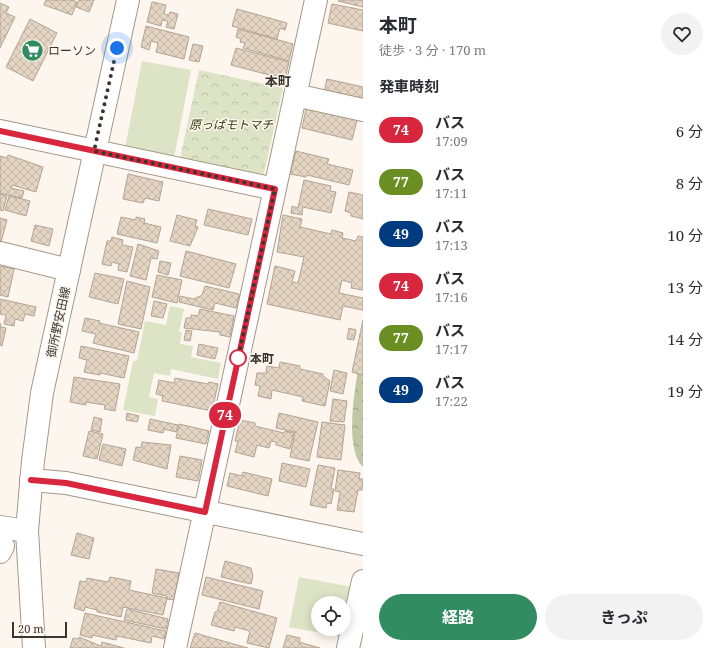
<!DOCTYPE html>
<html lang="ja">
<head>
<meta charset="utf-8">
<style>
	body { margin:0; font-family:"Noto Serif","Noto Sans JP",serif; background:#f2f2f3; color:#2b2b33; height:100vh; display:flex; flex-direction:column; font-size:15px; white-space:nowrap }
	* { box-sizing:border-box; margin:0 }
	p { font-size:13px; color:#7c7c81 }
	.icon { flex:none; width:22px; height:22px; fill:none; stroke:currentColor; stroke-width:2; stroke-linecap:round; stroke-linejoin:round }
	.map { position:relative; flex:1; overflow:hidden }
	.sheet { display:flex; flex-direction:column; background:#fff; width:356px }
	.sheet>* { flex:none }
	.badge { padding:0 8px; border-radius:13px; font-size:14px; line-height:26px }
	.controls { position:absolute; left:311px; top:596px; display:grid; gap:8px }
	.controls a { display:grid; place-items:center; width:40px; height:40px; border-radius:50%; background:#fff; box-shadow:0 2px 10px #0003; font-size:20px }
	.scale { position:absolute; left:12px; bottom:10px; width:55px; box-sizing:border-box; padding-left:4px; border:2px solid #3b352e; border-top:0; font-size:11px; line-height:14px; white-space:nowrap; color:#3b352e; -webkit-text-stroke:3px #fdf6ef; paint-order:stroke }
	.you { position:absolute; width:20px; height:20px; margin:-10px; border:3px solid #fff; border-radius:50%; background:#1a73e8; box-shadow:0 0 0 6px #1a73e833 }
	.map>.badge { position:absolute; translate:-50% -50%; box-shadow:0 0 0 2px #fff }
	h2 { padding:0 16px; font-size:15px; line-height:36px }
	.round { display:grid; place-items:center; flex:none; width:42px; height:42px; border-radius:21px; background:#f2f2f3 }
	.overview { display:flex; align-items:center; justify-content:space-between; height:68px; padding:0 16px }
	h1 { font-size:19px; font-weight:700; line-height:30px }
	.action { display:flex; gap:8px; margin-top:auto; padding:8px 16px }
	.action a { flex:1; height:46px; border-radius:24px; background:#318c62; color:#fff; font-size:16px; font-weight:700; line-height:46px; text-align:center }
	.action a+a { background:#f2f2f3; color:#2b2b33 }
	ul { padding:0; list-style:none }
	li { display:flex; align-items:center; gap:12px; height:52px; padding:0 16px }
	li div { flex:1 }
	li b { display:block; font-size:15px }
	li em { font-style:normal }
	li .badge { min-width:44px; font-weight:700; text-align:center }
	main { display:flex; flex:1; min-height:0 }
	.map>svg:first-child { display:block }
	.grass { fill:#dde3c5 }
	.forest { fill:url(#forest-crowns) }
	.park { fill:url(#park-crowns) }
	.building { fill:url(#building-cross-hatch); stroke:#b3a393 }
	.lines { fill:none; stroke-linecap:round; stroke-linejoin:round }
	.minor-casing { stroke:#a69786; stroke-width:24 }
	.major-casing { stroke:#a69786; stroke-width:24 }
	.minor { stroke:#fff; stroke-width:22 }
	.major { stroke:#fff; stroke-width:22 }
	.line-casing { stroke:#fff; stroke-width:9 }
	.line { stroke:#d7263d; stroke-width:6 }
	.walk { stroke:#3b352e; stroke-width:4; stroke-dasharray:0 7.2 }
	.stop-dot { fill:#fff; stroke:#d7263d; stroke-width:2 }
	.labels { text-anchor:middle; dominant-baseline:central; stroke-width:3; stroke-linejoin:round; paint-order:stroke }
	.poi-label { font-size:12px; fill:#3b352e; stroke:#fdf6ef; text-anchor:start }
	.park-label { font-size:12px; font-style:italic; fill:#363c0f; stroke:#fdf6ef }
	.street-label { font-size:12px; fill:#3b352e; stroke:#fdf6ef }
	.stop-label { font-size:12px; font-weight:bold; fill:#3b352e; stroke:#fdf6ef; text-anchor:start }
	.neighbourhood-label { font-size:13px; font-weight:bold; fill:#3b352e; stroke:#fdf6ef }
</style>
</head>
<body>
<main>
<div class="map">
<svg width="363" height="648" viewBox="0 0 363 648">
	<defs>
		<pattern id="forest-crowns" width="20" height="18" patternUnits="userSpaceOnUse"><rect width="20" height="18" fill="#c0c7a2"/><path d="M2 6a3 3 0 1 1 6 0M12 15a3 3 0 1 1 6 0" fill="none" stroke="#9da284"/></pattern>
		<pattern id="park-crowns" width="20" height="18" patternUnits="userSpaceOnUse"><rect width="20" height="18" fill="#dde3c5"/><path d="M2 6a3 3 0 1 1 6 0M12 15a3 3 0 1 1 6 0" fill="none" stroke="#bfc3aa"/></pattern>
		<pattern id="building-cross-hatch" width="8" height="8" patternUnits="userSpaceOnUse"><rect width="8" height="8" fill="#e4d4c2"/><path d="M0 0l8 8M0 8l8-8" fill="none" stroke="#c4b7a7"/></pattern>
	</defs>
	<rect width="100%" height="100%" fill="#fdf6ef"/>
	<path class="grass" d="M142 61 191 70 174 158 125 148Z
		M170 306 184 309 179 332H182L180 344 193 346 191 357 221 363 218 379 171 369 170 376 154 373 149 397 158 399 155 416 123 410 133 361H137L145 321 166 325Z
		M299 577 352 587 344 626V603H318V629H343L342 637 289 627Z"/>
	<path class="forest" d="M363 339V467C341 444 359 370 363 339Z"/>
	<path class="park" d="M199 70 283 88 263 177 180 159Z"/>
	<path class="building" d="M46 0H72L77 2 72 15 44 5Z
		M79 0H94L89 12 76 7Z
		M339 0H363V7L338 1Z
		M152 2 166 5 164 14 169 15 170 12 178 14 174 29 166 27 168 21 162 20 161 26 147 22Z
		M0 3 9 7 6 13 15 17 0 48Z
		M332 4 363 10V31L328 23Z
		M237 9 287 23 285 30 280 28 277 39 232 26Z
		M30 19 57 33 33 81 6 67Z
		M146 26 189 37 184 59 156 52 158 43 151 41 149 50 141 47Z
		M238 29 293 44 289 61 243 48 245 43 240 42 241 39 236 37Z
		M193 44 203 46 199 62 189 60Z
		M236 48 289 62 285 79 231 65Z
		M327 79 363 87V106L323 97Z
		M307 104 358 116 352 140 302 128Z
		M296 151 329 159 327 164 353 170 349 185 307 175 306 177 290 174Z
		M8 155 43 167 36 192 12 185 11 188 24 191 22 198 0 193V156L7 158Z
		M128 174 163 182 159 201 145 198 143 203 123 199Z
		M304 180 331 186 330 191 336 192 331 213 303 207 302 215 291 213 292 206 298 208Z
		M349 192 363 195V219L351 216V213L345 211Z
		M0 194 7 196 3 211 0 210Z
		M9 196 30 201 26 216 5 210Z
		M208 209 252 219 248 235 204 225Z
		M177 215 197 220 195 226 198 227 190 246 170 241Z
		M283 215 302 219 300 227 331 234 332 230 343 233 342 238 356 241 358 236 363 237V290L351 288 352 283 342 280 339 293 363 298V310L343 306 340 320 267 304 275 266 295 271 292 282 298 283 304 257 277 252Z
		M121 217 136 220V217L145 219 144 223 161 227 157 243 117 234Z
		M0 218 7 220 0 246Z
		M35 225 53 229 49 246 31 241Z
		M112 237 123 240 122 245 133 247 127 272 118 270 119 264 112 262 111 266 102 264 107 241H111Z
		M138 244 159 251 157 259 151 258 146 280 130 276Z
		M186 251 236 264 229 288 180 276Z
		M160 261 171 263 168 275 158 272Z
		M0 266 14 269 8 297 0 295Z
		M95 273 124 279 118 304 89 297Z
		M157 275 182 280 177 303 152 297Z
		M127 281 150 287 141 329 118 324Z
		M205 286 239 294 236 308 215 303 213 310 179 302 180 296 194 299 202 295Z
		M0 299 36 307 34 316 25 314 23 321 15 319 14 326 4 324 6 315 0 314Z
		M154 301 167 304 163 318 151 316Z
		M200 309 234 316 230 337 220 335V332L184 328 186 318H191V315L198 316Z
		M85 318 100 321 99 323 139 332 134 353 93 343 96 334 82 331Z
		M363 320V375L352 372Z
		M0 323 1 327 6 328 2 346 0 345Z
		M349 328 356 330 354 340 347 339Z
		M186 330 192 331 190 341 184 340Z
		M199 344 218 348 215 359 197 355Z
		M81 346 129 356 124 378 100 373V375L84 372 87 360 79 358Z
		M280 362 300 366V369L323 374V376L330 381 325 406 302 401 303 397 272 390 271 399 258 396 260 386 255 385 257 373H266L267 366 279 368Z
		M334 370 347 373 343 394 330 391Z
		M74 377 120 384 115 411 104 409 105 405 86 402V405L70 402Z
		M175 378 208 384 209 382 218 384 212 411 162 401 163 396 156 394 159 380 174 383Z
		M333 399 347 401 344 422 330 421Z
		M127 413 139 416 137 422 126 420Z
		M279 413 318 422 309 461 290 457 295 432 276 428Z
		M94 417 102 419 100 432 91 430Z
		M150 419 178 425 176 432 164 429 163 433 148 430Z
		M240 420 255 423V426L284 433 285 431 294 433 290 449 276 445V442L271 441 269 448 257 445 254 457 235 452 238 441H235Z
		M322 422 345 425 341 460 317 457Z
		M179 424 209 431 206 444 176 438Z
		M89 431 103 434 97 459 83 456Z
		M142 442 171 445 167 469 133 460 136 447 141 448Z
		M103 444 126 449 122 466 99 460Z
		M180 456 202 460 198 481 176 477Z
		M282 463 310 469 306 487 279 481Z
		M318 465 335 468 331 489H334L331 504 327 503 326 508 310 505Z
		M338 470 360 473 359 479H363L362 490H358L354 512 337 510 340 492 335 491Z
		M243 472 272 479 268 496 227 486 230 473 242 476Z
		M77 533 94 538 89 559 71 555Z
		M225 561 251 568 253 576 251 584 221 577Z
		M156 569 179 573 174 600 167 599V596L152 593Z
		M110 577 131 581 129 590 167 598 163 615 123 607 121 617 97 612V610L85 607 84 611 74 608 80 581 86 582 87 578 108 582Z
		M206 577 263 591 259 609 202 595Z
		M220 602 277 618 269 648 247 643 250 631 235 627 234 631 211 625 215 612H217Z
		M127 609 168 619 166 629 124 620Z
		M85 613 166 631 164 639 152 636 151 643 117 636 116 640 92 635V638L80 635Z
		M195 633 248 648H190Z
		M287 635 300 638 299 642 320 648H283Z
		M79 637 101 646 102 642 124 648H70L73 638 78 639Z"/>
	<g class="lines">
		<defs>
			<path id="minor" d="M295 95 363 110
				M0 131 275 189
				M0 253 69 270
				M31 480 66 483 363 544
				M0 527 27 531
				M0 552 3 546
				M175 648 316 0
				M348 648 363 581"/>
			<path id="major" d="M34 648 27 531 33 461 42 393 128 0"/>
		</defs>
		<use href="#minor" class="minor-casing"/>
		<use href="#major" class="major-casing"/>
		<use href="#minor" class="minor"/>
		<use href="#major" class="major"/>
	</g>
	<g class="lines">
		<defs>
			<path id="line" d="M0 131 275 189 205 512 66 483 31 480"/>
		</defs>
		<use href="#line" class="line-casing"/>
		<use href="#line" class="line"/>
		<path class="walk" d="M117 48 94 151 275 189 238 358"/>
	</g>
	<defs>
		<symbol id="supermarket-disc" viewBox="-11 -11 22 22"><circle r="9.5" fill="#318c62" stroke="#fdf6ef"/><path d="M-6-5.5h2.5l.6 2H6L4.5 2H-2.5L-4.4-4H-6ZM-1.5 3.2a1.3 1.3 0 1 0 .1 0ZM3 3.2a1.3 1.3 0 1 0 .1 0Z" fill="#fff"/></symbol>
	</defs>
	<g fill-rule="evenodd">
		<use href="#supermarket-disc" x="20" y="38" width="25" height="25"/>
	</g>
	<circle class="stop-dot" cx="238" cy="358" r="8"/>
	<g class="labels">
		<g class="poi-label">
			<text x="48" y="50">ローソン</text>
		</g>
		<g class="park-label">
			<text x="231" y="124">原っぱモトマチ</text>
		</g>
		<g class="street-label">
			<text transform="translate(58 322) rotate(-78)">御所野安田線</text>
		</g>
		<g class="stop-label">
			<text x="250" y="358">本町</text>
		</g>
		<g class="neighbourhood-label">
			<text x="278" y="81">本町</text>
		</g>
	</g>
</svg>
<div class="controls">
<a><svg class="icon" aria-label="locate" viewBox="0 0 24 24"><circle cx="12" cy="12" r="6"/><path d="M12 2v4M12 18v4M2 12h4M18 12h4"/></svg></a>
</div>
<div class="scale">20 m</div>
<div class="you" style="left:117px;top:48px"></div>
<b class="badge" style="left:225px;top:415px;background:#d7263d;color:#fff">74</b>
</div>
<section class="sheet">
<div class="overview"><div><h1>本町</h1><p>徒歩 · 3 分 · 170 m</p></div><a class="round"><svg class="icon" aria-label="heart" viewBox="0 0 24 24"><path d="M12 20l-8-8c-3-5 5-10 8-4 3-6 11-1 8 4z"/></svg></a></div>
<h2>発車時刻</h2>
<ul>
<li><span class="badge" style="background:#d7263d;color:#fff">74</span><div><b>バス</b><p>17:09</p></div><em>6 分</em></li>
<li><span class="badge" style="background:#6b8e23;color:#fff">77</span><div><b>バス</b><p>17:11</p></div><em>8 分</em></li>
<li><span class="badge" style="background:#003b80;color:#fff">49</span><div><b>バス</b><p>17:13</p></div><em>10 分</em></li>
<li><span class="badge" style="background:#d7263d;color:#fff">74</span><div><b>バス</b><p>17:16</p></div><em>13 分</em></li>
<li><span class="badge" style="background:#6b8e23;color:#fff">77</span><div><b>バス</b><p>17:17</p></div><em>14 分</em></li>
<li><span class="badge" style="background:#003b80;color:#fff">49</span><div><b>バス</b><p>17:22</p></div><em>19 分</em></li>
</ul>
<div class="action"><a>経路</a><a>きっぷ</a></div>
</section>
</main>
</body>
</html>
